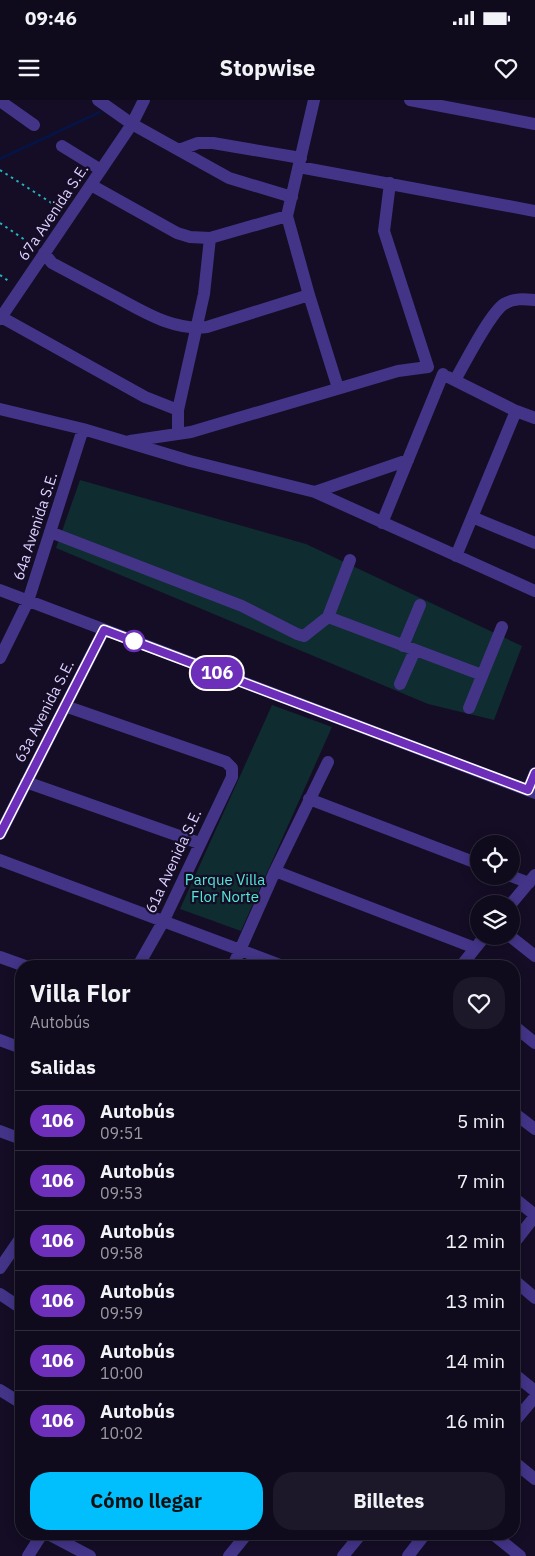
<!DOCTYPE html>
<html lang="es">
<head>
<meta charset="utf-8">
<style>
	body { margin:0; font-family:"IBM Plex Sans",sans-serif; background:#1d1829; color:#f1f3f6; height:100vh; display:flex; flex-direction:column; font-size:19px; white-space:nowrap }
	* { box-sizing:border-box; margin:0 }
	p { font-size:16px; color:#9b9aa3 }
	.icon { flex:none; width:28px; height:28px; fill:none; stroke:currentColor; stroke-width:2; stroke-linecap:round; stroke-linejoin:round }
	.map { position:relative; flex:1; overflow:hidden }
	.details { position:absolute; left:15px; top:860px; width:505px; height:580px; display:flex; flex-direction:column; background:#0f0a1c; border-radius:20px; box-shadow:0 2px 12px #0003,0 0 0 1px #2f2b3b }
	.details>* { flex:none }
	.badge { padding:0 10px; border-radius:16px; font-size:18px; line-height:32px }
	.controls { position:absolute; left:470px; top:735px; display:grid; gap:10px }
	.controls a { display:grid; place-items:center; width:50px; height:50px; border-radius:50%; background:#0f0a1c; box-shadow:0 2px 12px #0003,0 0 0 1px #2f2b3b; font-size:25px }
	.map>.badge { position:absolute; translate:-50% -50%; box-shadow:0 0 0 2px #fff }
	h2 { padding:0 15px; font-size:19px; line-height:45px }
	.round { display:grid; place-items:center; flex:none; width:52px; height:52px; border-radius:20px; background:#1d1829 }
	.overview { display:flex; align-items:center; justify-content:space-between; height:85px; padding:0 15px }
	h1 { font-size:24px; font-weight:700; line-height:38px }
	.primary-button { display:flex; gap:10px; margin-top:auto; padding:10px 15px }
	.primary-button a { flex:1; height:58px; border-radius:20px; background:#00bffc; color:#111; font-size:20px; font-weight:700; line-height:58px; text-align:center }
	.primary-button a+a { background:#1d1829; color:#f1f3f6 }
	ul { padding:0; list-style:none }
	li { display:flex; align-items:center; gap:15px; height:60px; padding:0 15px; border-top:1px solid #2f2b3b }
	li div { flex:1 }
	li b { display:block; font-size:19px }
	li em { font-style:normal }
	li .badge { min-width:55px; font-weight:700; text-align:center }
	.status { display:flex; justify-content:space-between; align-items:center; height:35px; padding:0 25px; background:#0f0a1c; direction:ltr }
	.status svg { height:14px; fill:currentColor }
	header { display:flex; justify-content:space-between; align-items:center; height:65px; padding:0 15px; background:#0f0a1c; font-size:22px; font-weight:700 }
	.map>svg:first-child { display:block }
	.green { fill:#0f2c30 }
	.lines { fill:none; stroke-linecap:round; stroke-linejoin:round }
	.stream { stroke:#061445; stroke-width:3 }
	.path { stroke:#25b2bf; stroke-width:2; stroke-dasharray:2.5 4; stroke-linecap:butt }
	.minor { stroke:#433488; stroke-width:12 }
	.line-casing { stroke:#fff; stroke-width:11 }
	.line { stroke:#6d2fba; stroke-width:8 }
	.stop-dot { fill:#fff; stroke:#6d2fba; stroke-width:2.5 }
	.labels { text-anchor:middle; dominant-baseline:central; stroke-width:4.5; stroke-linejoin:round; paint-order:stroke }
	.street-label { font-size:15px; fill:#ddd1ff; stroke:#140d25 }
	.park-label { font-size:15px; fill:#53e9d8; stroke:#140d25 }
</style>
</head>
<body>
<div class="status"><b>09:46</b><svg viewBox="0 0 49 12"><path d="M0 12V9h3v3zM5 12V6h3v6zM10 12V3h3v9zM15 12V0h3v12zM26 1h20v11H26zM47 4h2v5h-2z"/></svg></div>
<header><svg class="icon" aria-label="menu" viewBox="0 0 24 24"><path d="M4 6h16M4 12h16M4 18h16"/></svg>Stopwise<svg class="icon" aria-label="heart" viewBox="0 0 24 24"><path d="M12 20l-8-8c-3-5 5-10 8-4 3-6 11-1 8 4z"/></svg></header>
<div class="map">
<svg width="535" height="1456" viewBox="0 0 535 1456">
	<rect width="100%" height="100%" fill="#140d25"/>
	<path class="green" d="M80 380 306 444 522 546 494 620 428 604 56 448Z
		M272 605 332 627 241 831 180 809Z"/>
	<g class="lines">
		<path class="stream" d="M0 59 100 12"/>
		<path class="path" d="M0 70 61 109
			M0 123 34 146
			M0 175 10 182"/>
		<path class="minor" d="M98 0 132 24 229 78 292 97
			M314 0 287 116 309 195 338 288
			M410 0 535 24
			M0 1 34 25
			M62 46 101 70
			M179 50 198 43H213L301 58
			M299 67 535 111
			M390 83 384 131 428 267
			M91 85 177 133 190 137 210 138 287 116
			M44 153 52 163C73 174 93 185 114 196 143 211 172 231 207 227L309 195
			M1 217 145 297 178 310
			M0 219 132 24 144 0
			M448 277 516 311 535 318
			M455 280C465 263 490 213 504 204 514 198 524 199 535 200
			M0 309 83 329 190 361 315 392 535 491
			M178 334V310L204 194 210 138
			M130 341 191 332 398 271 428 267
			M315 392 408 360
			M472 417 535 443
			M382 423 443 274
			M50 432 242 506 297 534 304 536 328 517 350 460
			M456 456 516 311
			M0 490 535 693
			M328 517 482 575
			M403 546 420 505
			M0 558 28 501 83 329
			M400 584 415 550
			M65 606 226 662 232 668V677L164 820 138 866
			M469 608 502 527
			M26 682 199 743
			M528 690 535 673
			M309 699 479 764
			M0 734 104 530
			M0 760 283 866
			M275 771 475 848
			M511 776 529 783
			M511 804 535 775
			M511 837 535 856
			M0 857 25 866
			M233 866 275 771 328 662
			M461 866 485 836
			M514 926 535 943
			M0 940 21 948
			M514 1013 535 1029
			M0 1031 21 1039
			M514 1098 535 1115
			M514 1143 535 1116
			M0 1168 20 1139 21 1140
			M514 1180 535 1198
			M0 1194 21 1208
			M514 1274 535 1291
			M0 1290 21 1303
			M514 1322 535 1297
			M514 1362 535 1379
			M48 1434 90 1456
			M493 1434 520 1456
			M28 1456 42 1434
			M229 1456 247 1434
			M343 1456 361 1434
			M408 1456 425 1434"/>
	</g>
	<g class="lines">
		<defs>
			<path id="line" d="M0 734 104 530 528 690 535 673"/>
		</defs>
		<use href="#line" class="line-casing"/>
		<use href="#line" class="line"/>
	</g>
	<circle class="stop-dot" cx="134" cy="541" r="10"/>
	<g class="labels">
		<g class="street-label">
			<text transform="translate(53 112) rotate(-56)">67a Avenida S.E.</text>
			<text transform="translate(35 426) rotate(-72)">64a Avenida S.E.</text>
			<text transform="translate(44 611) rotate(-63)">63a Avenida S.E.</text>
			<text transform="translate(173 761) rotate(-65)">61a Avenida S.E.</text>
		</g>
		<g class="park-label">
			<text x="225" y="779">Parque Villa<tspan x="225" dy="17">Flor Norte</tspan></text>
		</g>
	</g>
</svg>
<div class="controls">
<a><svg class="icon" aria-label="locate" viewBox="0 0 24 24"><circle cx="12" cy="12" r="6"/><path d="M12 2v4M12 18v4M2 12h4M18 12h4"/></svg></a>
<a><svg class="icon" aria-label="layers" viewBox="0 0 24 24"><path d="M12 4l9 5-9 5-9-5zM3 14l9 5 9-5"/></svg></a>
</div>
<b class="badge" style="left:217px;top:573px;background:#6d2fba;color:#fff">106</b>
<section class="details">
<div class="overview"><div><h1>Villa Flor</h1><p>Autobús</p></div><a class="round"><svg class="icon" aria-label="heart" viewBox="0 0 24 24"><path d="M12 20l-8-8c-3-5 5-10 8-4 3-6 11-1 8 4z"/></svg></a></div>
<h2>Salidas</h2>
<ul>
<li><span class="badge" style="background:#6d2fba;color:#fff">106</span><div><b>Autobús</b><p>09:51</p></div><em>5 min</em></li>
<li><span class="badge" style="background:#6d2fba;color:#fff">106</span><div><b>Autobús</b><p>09:53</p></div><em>7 min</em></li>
<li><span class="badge" style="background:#6d2fba;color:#fff">106</span><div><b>Autobús</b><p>09:58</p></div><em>12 min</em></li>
<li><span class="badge" style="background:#6d2fba;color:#fff">106</span><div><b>Autobús</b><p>09:59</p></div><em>13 min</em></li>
<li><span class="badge" style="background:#6d2fba;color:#fff">106</span><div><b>Autobús</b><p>10:00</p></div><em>14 min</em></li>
<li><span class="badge" style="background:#6d2fba;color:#fff">106</span><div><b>Autobús</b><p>10:02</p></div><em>16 min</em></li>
</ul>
<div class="primary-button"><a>Cómo llegar</a><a>Billetes</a></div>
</section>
</div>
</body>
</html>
